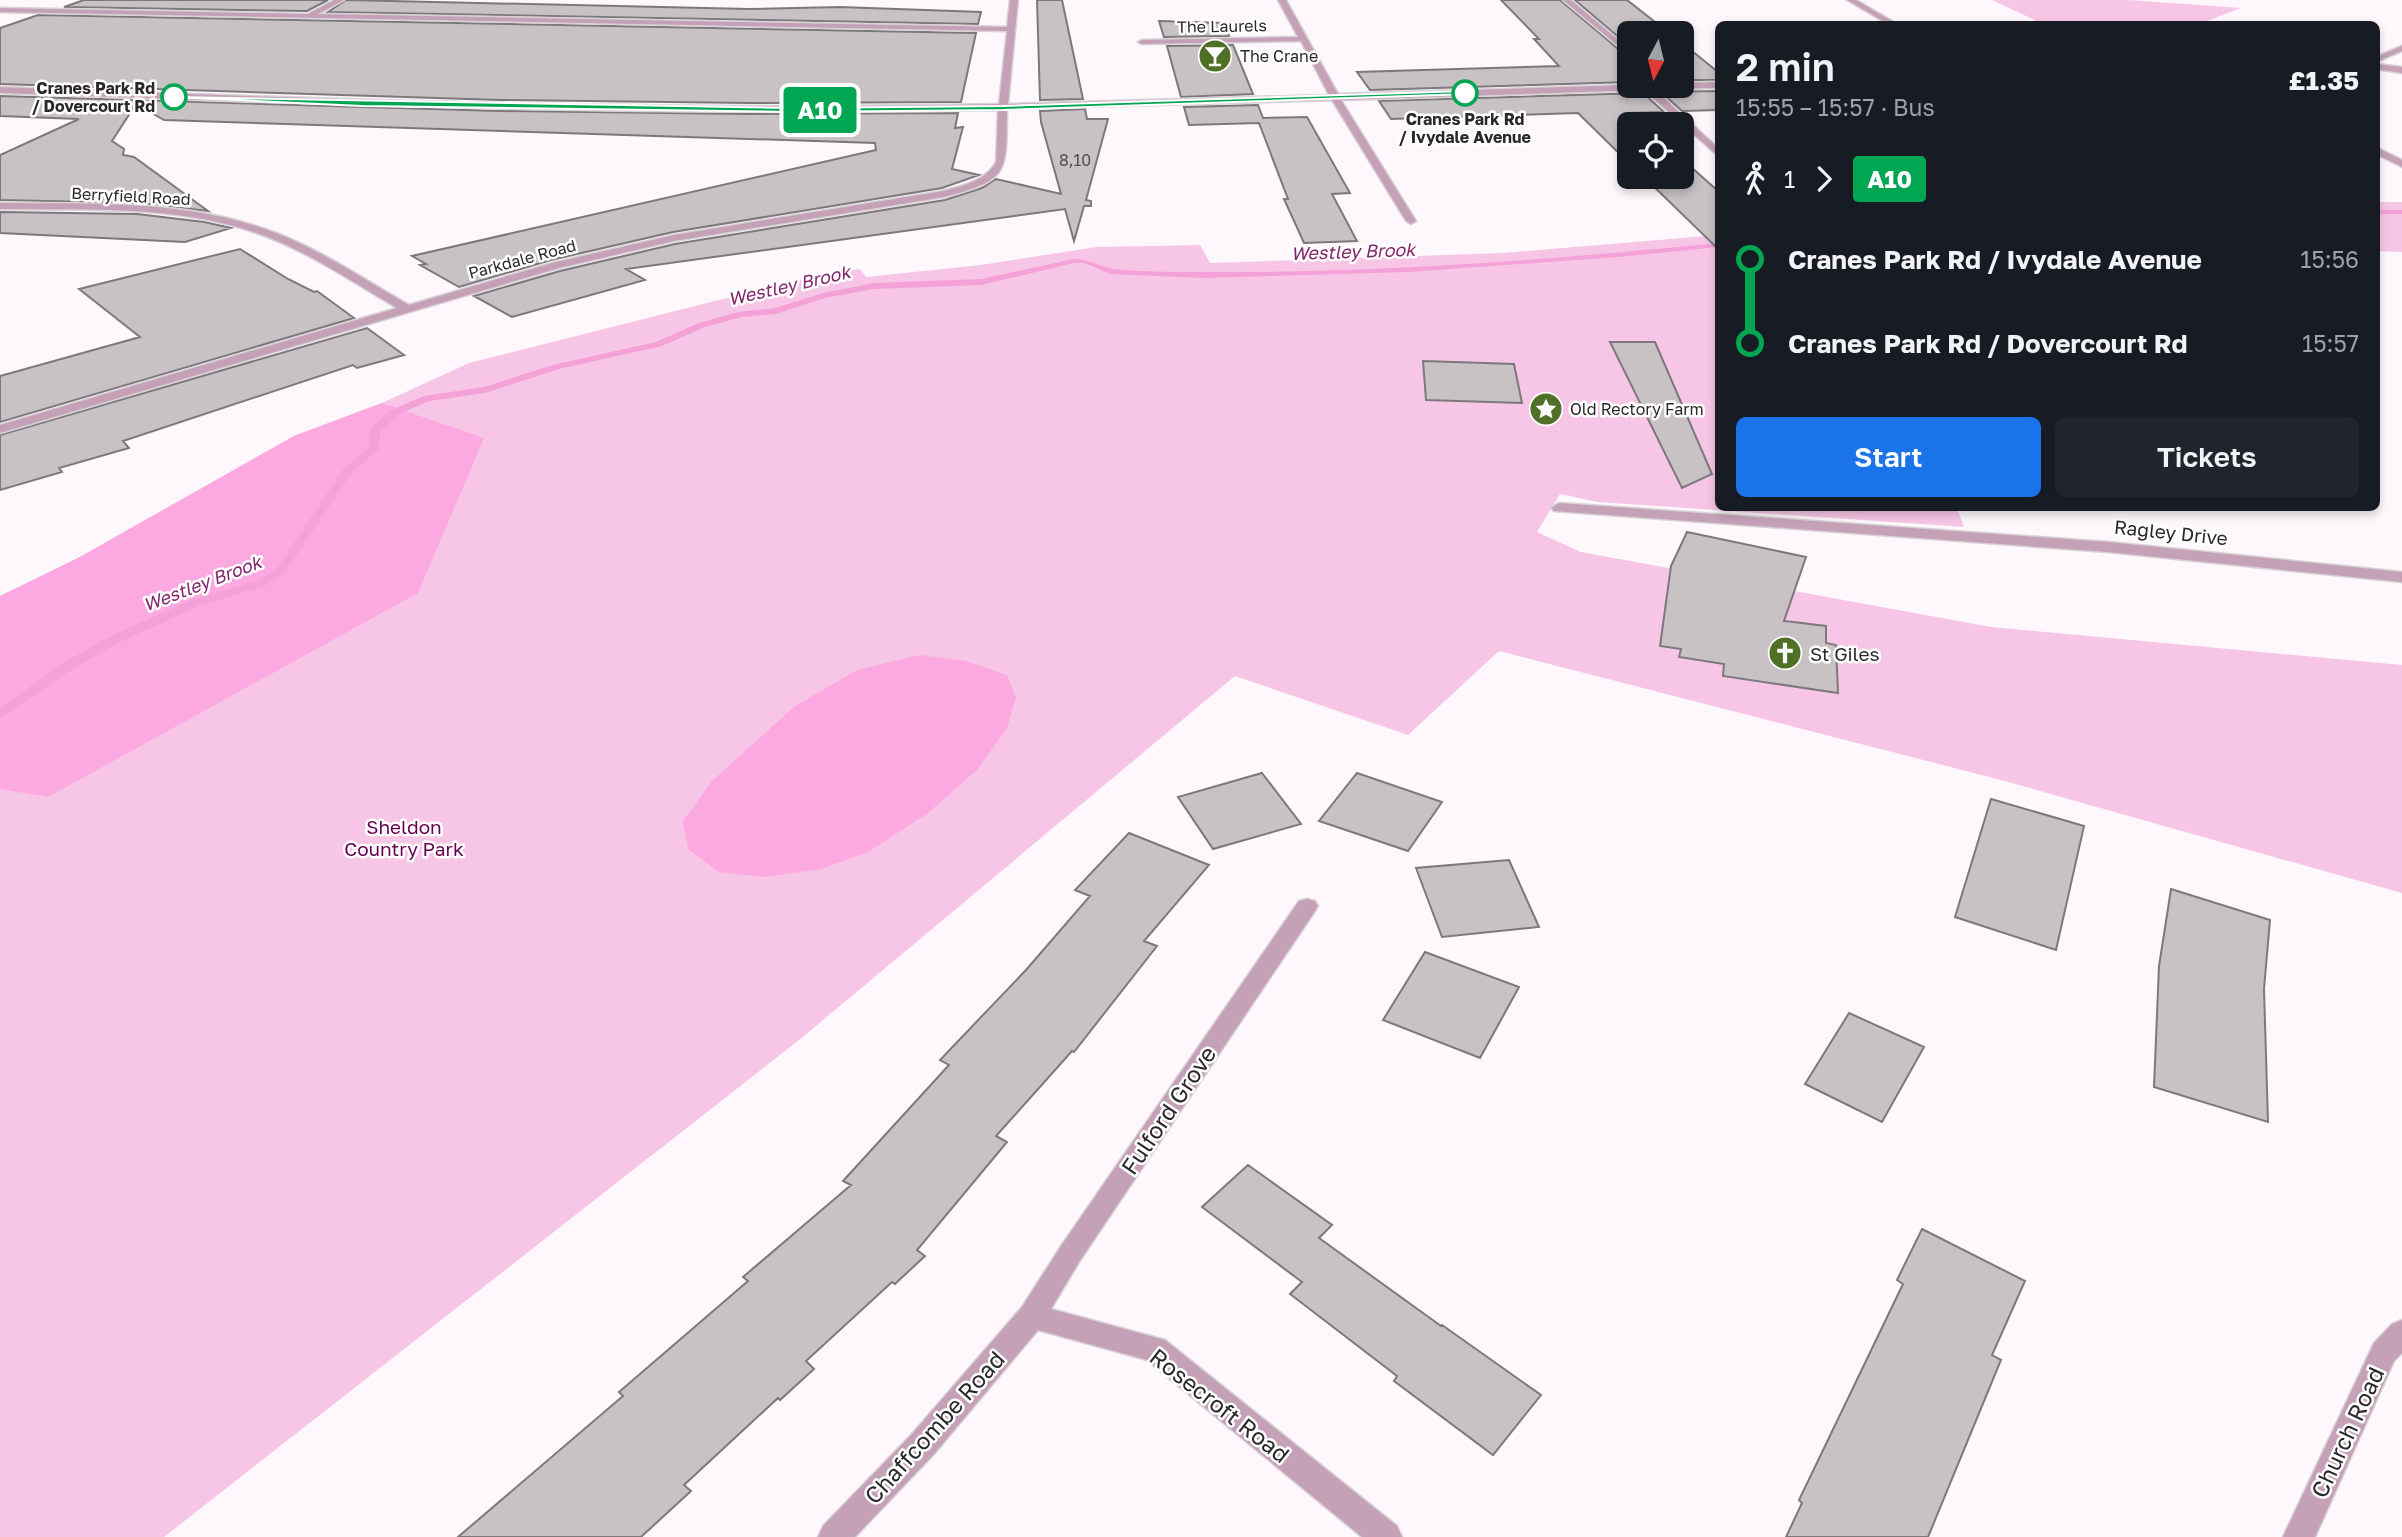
<!DOCTYPE html>
<html lang="en">
<head>
<meta charset="utf-8">
<style>
	body { margin:0; font-family:"Golos Text",sans-serif; background:#20242c; color:#f1f3f6; height:100vh; display:flex; flex-direction:column; font-size:26px; white-space:nowrap }
	* { box-sizing:border-box; margin:0 }
	p { font-size:23px; color:#9ea1a6 }
	.icon { flex:none; width:38px; height:38px; fill:none; stroke:currentColor; stroke-width:2; stroke-linecap:round; stroke-linejoin:round }
	.map { position:relative; flex:1; overflow:hidden }
	.panel { position:absolute; left:1715px; top:21px; width:665px; height:490px; display:flex; flex-direction:column; background:#171b24; border-radius:10px; box-shadow:0 4px 10px #0003 }
	.panel>* { flex:none }
	.badge { padding:0 14px; border-radius:5px; font-size:24px; line-height:46px }
	.needle { width:46px; rotate:187deg }
	.buttons { position:absolute; left:1617px; top:21px; display:grid; gap:14px }
	.buttons a { display:grid; place-items:center; width:77px; height:77px; border-radius:10px; background:#171b24; box-shadow:0 4px 10px #0003; font-size:35px }
	.map>.badge { position:absolute; translate:-50% -50%; box-shadow:0 0 0 4px #fff }
	.legs { display:flex; align-items:center; gap:10px; height:77px; padding:0 21px; font-size:23px }
	.legs p { margin-inline-start:auto }
	.overview { display:flex; align-items:center; justify-content:space-between; height:119px; padding:0 21px }
	h1 { font-size:38px; font-weight:600; line-height:52px }
	.action { display:flex; gap:14px; margin-top:auto; padding:14px 21px }
	.action a { flex:1; height:80px; border-radius:10px; background:#1a73e8; color:#fff; font-size:28px; font-weight:600; line-height:80px; text-align:center }
	.action a+a { background:#20242c; color:#f1f3f6 }
	ul { padding:0 21px; list-style:none }
	li { display:flex; align-items:center; gap:24px; height:84px; font-size:26px }
	li i { display:grid; place-items:center; width:10px; height:100%; margin:0 9px; background:currentColor }
	li i::after { content:''; width:18px; height:18px; margin:-9px; border:5px solid; border-radius:50%; background:#171b24 }
	li p { margin-inline-start:auto }
	li:first-child i { background:linear-gradient(#0000 50%,currentColor 0) }
	li:last-child i { background:linear-gradient(currentColor 50%,#0000 0) }
	.map>svg:first-child { display:block }
	.green { fill:#f7c6e6 }
	.forest { fill:#fca9e1 }
	.lines { fill:none; stroke-linecap:round; stroke-linejoin:round }
	.stream { fill:#f4a1d8; fill-rule:evenodd }
	.building { fill:#c8c2c5; stroke:#7d787b; stroke-width:2 }
	.minor-casing { stroke:#d8d2d6; stroke-width:3 }
	.tertiary-casing { stroke:#d8d2d6; stroke-width:3 }
	.minor { fill:#c5a1b8; fill-rule:evenodd }
	.tertiary { fill:#c5a1b8; fill-rule:evenodd }
	.line-1 { fill:#00a651; stroke:#fff; stroke-width:2 }
	.stop-1-dot { fill:#fff; stroke:#00a651; stroke-width:3.5 }
	.labels { text-anchor:middle; dominant-baseline:central; stroke-width:5; stroke-linejoin:round; paint-order:stroke }
	.far-street-label { font-size:16px; fill:#292728; stroke:#fff }
	.far-poi-label { font-size:16px; fill:#292728; stroke:#fff; text-anchor:start }
	.far-stop-label { font-size:16px; font-weight:bold; fill:#292728; stroke:#fff; text-anchor:end }
	.number-label { font-size:16px; fill:#514e4f }
	.far-water-label { font-size:18px; font-style:italic; fill:#83266b; stroke:#fff }
	.street-label { font-size:19px; fill:#292728; stroke:#fff }
	.poi-label { font-size:19px; fill:#292728; stroke:#fff; text-anchor:start }
	.park-label { font-size:19px; fill:#64004f; stroke:#fff }
	.near-street-label { font-size:23px; fill:#292728; stroke:#fff }
</style>
</head>
<body>
<div class="map">
<svg width="2402" height="1537" viewBox="0 0 2402 1537">
	<rect width="100%" height="100%" fill="#fef8fc"/>
	<path class="green" d="M1992 0H2129L2241 8 2199 24H2043Z
		M2377 202H2402V252L2377 251Z
		M1718 235V508H1957L1964 527 1598 502 1560 494 1537 532 1581 552 1991 627 2402 665V893L2001 780 1499 651 1408 735 1235 676 799 1040 164 1537H0V596L78 558 294 436 382 403 469 363 818 275 860 269 866 277 981 265 1096 247 1200 245 1210 263 1503 253Z"/>
	<path class="forest" d="M382 403 484 438 418 593 48 797 0 789V596L78 558 294 436Z
		M920 655 966 661 1007 675 1016 697 1007 728 978 769 928 813 868 852 821 869 764 877 719 872 688 849 683 821 712 781 795 706 857 670Z"/>
	<g class="lines">
		<path class="stream" d="M2376 210H2402V214H2376Z
			M1718 243V247L1619 257 1408 272 1204 278 1110 274 1085 263H1074L981 285 874 289 825 298 776 314 742 317 705 327 662 346 559 369 485 393 429 401 399 414 380 432 379 449 352 472 284 574 264 586 199 606 122 641 74 668 0 718V708L65 662 113 635 191 600 256 581 276 570 344 468 369 448 371 429 391 410 424 396 484 387 553 365 656 342 699 323 738 312 775 308 823 293 874 283 981 279 1074 259C1089 259 1100 267 1114 269 1144 272 1175 272 1205 272 1376 273 1548 260 1718 243Z"/>
	</g>
	<path class="building" d="M84 0H328L307 11 64 7Z
		M346 0 749 9 840 7 981 12 978 24 328 12Z
		M1037 0H1062L1083 99 1040 100Z
		M1501 0H1560L1629 58V82L1370 90 1357 72 1559 66 1534 39H1539Z
		M1575 0H1627L1669 33H1629V46Z
		M38 15 976 33 961 102 749 103 500 100 0 84V28Z
		M1159 21 1224 23 1229 36 1164 37Z
		M1682 43 1718 72V80H1682Z
		M1233 45 1253 94 1181 97 1167 46Z
		M1718 91V110L1682 111 1661 92Z
		M1643 93 1664 112 1630 113 1643 124H1629V163L1578 113 1391 119 1379 101Z
		M0 96 499 111 748 114 958 113 955 128 963 127 952 169 979 175 942 188 673 232 551 260 459 287 420 265 426 264 412 256 876 150 875 143 164 120 136 104 112 141 124 149 123 155 134 157 208 211 140 203 0 200V155L79 119 0 116Z
		M1258 105 1263 118 1307 117 1350 193 1332 194 1357 241 1304 243 1284 199H1288L1259 123 1189 125 1184 107Z
		M1085 109 1087 119H1108L1086 200 1091 201V206H1084L1074 241 1065 209 626 269 645 280 512 317 474 296 560 271 675 244 945 200 982 188 996 179 1061 194 1041 122 1040 111Z
		M1682 159 1718 191V249L1644 177H1682Z
		M0 212 137 214 204 222 231 228 185 242 0 233Z
		M240 249 288 279 314 292 317 291 354 318 0 422V376L140 337 79 289Z
		M367 328 404 355 357 368 353 365 123 441 129 448 59 468 62 472 0 490V435Z
		M1610 342H1655L1712 474 1682 488Z
		M1423 361 1514 364 1522 403 1426 400Z
		M1687 532 1806 557 1784 621 1826 626V643L1836 645 1838 693 1723 676 1724 664 1679 657 1681 649 1660 646 1671 566Z
		M1262 773 1301 824 1213 849 1178 797Z
		M1357 773 1442 802 1408 851 1319 821Z
		M1991 799 2084 826 2056 950 1955 917Z
		M1129 833 1209 865 1144 941 1157 946 1074 1052 1072 1051 996 1136 1007 1142 917 1250 925 1256 895 1284 892 1282 806 1361 814 1369 780 1400 778 1398 684 1485 691 1491 641 1537H458L623 1396 619 1392 748 1281 743 1277 851 1185 843 1181 949 1065 940 1060 1026 970 1090 896 1075 890Z
		M1509 860 1539 927 1442 937 1416 868Z
		M2171 889 2270 920 2264 989 2268 1122 2154 1087 2159 966Z
		M1425 952 1519 987 1480 1058 1383 1020Z
		M1849 1013 1924 1047 1882 1122 1805 1084Z
		M1248 1165 1332 1225 1319 1238 1441 1326 1442 1325 1541 1395 1493 1455 1394 1381 1397 1376 1290 1294 1302 1282 1202 1207Z
		M1922 1229 2025 1281 1992 1355 2001 1360 1928 1537H1786L1802 1503 1799 1500 1903 1284 1897 1280Z"/>
	<g class="lines">
		<defs>
			<path id="minor" d="M334 0H344L318 14 1007 27 1010 0H1018L1008 104 1329 95 1301 41 1142 44 1138 42 1142 40 1298 37 1278 0H1286L1338 94 1629 85 1682 86V83L1718 82V88L1654 89 1718 148V156L1644 90 1341 100 1416 221 1411 224 1406 221 1332 100 1007 109C1006 173 1010 180 944 197L674 241 559 268 0 433V425L397 308C356 284 315 256 270 238 185 204 90 210 0 209V203C93 204 188 199 276 233 323 251 365 280 409 305L552 263 674 235 943 191C962 186 986 181 996 162L998 110C665 116 333 105 0 93V87C333 100 666 111 999 104L1007 31 0 12V8L308 14Z
				M1563 0H1571L1629 49V55Z
				M1847 0H1856L1897 24H1888Z
				M2376 64 2402 67V73L2376 69Z
				M1559 503 2108 542 2402 572V582L2108 552 1554 511 1551 508Z
				M1307 899 1315 901 1318 906 1315 911 1079 1262 1051 1309 1165 1340 1397 1526 1402 1537H1362L1147 1360 1038 1330 934 1454 855 1537H818L823 1526 912 1434 1022 1307 1061 1246 1299 901Z"/>
			<path id="tertiary" d="M2402 46V51L2376 62V57Z
				M2376 147 2402 160V167L2376 154Z
				M2402 1320V1353L2394 1361 2315 1537H2283L2374 1343 2392 1324Z"/>
		</defs>
		<use href="#minor" class="minor-casing"/>
		<use href="#tertiary" class="tertiary-casing"/>
		<use href="#minor" class="minor"/>
		<use href="#tertiary" class="tertiary"/>
	</g>
	<path class="line-1" d="M1465 91 1467 94 1003 110 792 112 362 106 171 97 792 108 1003 106Z"/>
	<defs>
		<symbol id="bar-disc" viewBox="-11 -11 22 22"><circle r="9.5" fill="#507027" stroke="#fff"/><path d="M-6-5H6L.8 .8V4.5H3.5V6h-7V4.5H-.8V.8Z" fill="#fff"/></symbol>
		<symbol id="sight-disc" viewBox="-11 -11 22 22"><circle r="9.5" fill="#507027" stroke="#fff"/><path d="M0-6L1.8-2.2L6-1.7L2.9 1.2L3.7 5.4L0 3.3L-3.7 5.4L-2.9 1.2L-6-1.7L-1.8-2.2Z" fill="#fff"/></symbol>
		<symbol id="church-disc" viewBox="-11 -11 22 22"><circle r="9.5" fill="#507027" stroke="#fff"/><path d="M-1.2-6h2.4v3.5h3.3v2.4h-3.3V6h-2.4V-.1h-3.3v-2.4h3.3Z" fill="#fff"/></symbol>
	</defs>
	<g fill-rule="evenodd">
		<use href="#bar-disc" x="1196" y="37" width="38" height="38"/>
		<use href="#sight-disc" x="1527" y="390" width="38" height="38"/>
		<use href="#church-disc" x="1766" y="634" width="38" height="38"/>
	</g>
	<g class="stop-1-dot">
		<circle cx="1465" cy="93" r="12"/>
		<circle cx="174" cy="97" r="12"/>
	</g>
	<g class="labels">
		<g class="far-street-label">
			<text transform="translate(1222 26) rotate(-1)">The Laurels</text>
			<text transform="translate(131 196) rotate(3)">Berryfield Road</text>
			<text transform="translate(522 259) rotate(-15)">Parkdale Road</text>
		</g>
		<g class="far-poi-label">
			<text x="1240" y="56">The Crane</text>
			<text x="1570" y="409">Old Rectory Farm</text>
		</g>
		<g class="far-stop-label">
			<text x="155" y="88">Cranes Park Rd<tspan x="155" dy="18">/ Dovercourt Rd</tspan></text>
			<text x="1465" y="119" text-anchor="middle">Cranes Park Rd<tspan x="1465" dy="18">/ Ivydale Avenue</tspan></text>
		</g>
		<g class="number-label">
			<text x="1075" y="160">8,10</text>
		</g>
		<g class="far-water-label">
			<text transform="translate(1353 251) rotate(-2)">Westley Brook</text>
			<text transform="translate(789 285) rotate(-13)">Westley Brook</text>
			<text transform="translate(202 583) rotate(-21)">Westley Brook</text>
		</g>
		<g class="street-label">
			<text transform="translate(2171 532) rotate(6)">Ragley Drive</text>
		</g>
		<g class="poi-label">
			<text x="1810" y="653">St Giles</text>
		</g>
		<g class="park-label">
			<text x="404" y="826">Sheldon<tspan x="404" dy="22">Country Park</tspan></text>
		</g>
		<g class="near-street-label">
			<text transform="translate(1168 1110) rotate(-56)">Fulford Grove</text>
			<text transform="translate(1220 1405) rotate(38)">Rosecroft Road</text>
			<text transform="translate(934 1427) rotate(-48)">Chaffcombe Road</text>
			<text transform="translate(2347 1432) rotate(-65)">Church Road</text>
		</g>
	</g>
</svg>
<div class="buttons">
<a><svg class="needle" viewBox="-14 -14 28 28"><path d="M0-13l5 13h-10z" fill="#e53935"/><path d="M0 13l5-13h-10z" fill="#9ea1a6"/></svg></a>
<a><svg class="icon" aria-label="locate" viewBox="0 0 24 24"><circle cx="12" cy="12" r="6"/><path d="M12 2v4M12 18v4M2 12h4M18 12h4"/></svg></a>
</div>
<b class="badge" style="left:820px;top:110px;background:#00a651;color:#fff">A10</b>
<section class="panel">
<div class="overview"><div><h1>2 min</h1><p>15:55 – 15:57 · Bus</p></div><b>£1.35</b></div>
<div class="legs"><svg class="icon" aria-label="walk" viewBox="0 0 24 24"><circle cx="13" cy="4" r="2"/><path d="M13 8l-2 6 4 7M11 14l-3 7M7 12l3-4h3l4 4"/></svg>1<svg class="icon" aria-label="forward" viewBox="0 0 24 24"><path d="M9 5l7 7-7 7"/></svg><b class="badge" style="background:#00a651;color:#fff">A10</b></div>
<ul>
<li><i style="color:#00a651"></i><b>Cranes Park Rd / Ivydale Avenue</b><p>15:56</p></li>
<li><i style="color:#00a651"></i><b>Cranes Park Rd / Dovercourt Rd</b><p>15:57</p></li>
</ul>
<div class="action"><a>Start</a><a>Tickets</a></div>
</section>
</div>
</body>
</html>
